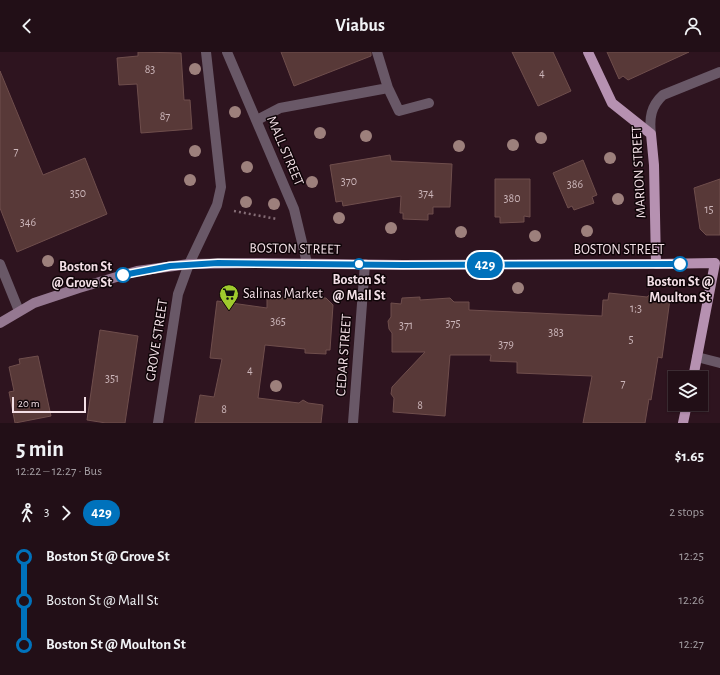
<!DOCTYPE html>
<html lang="en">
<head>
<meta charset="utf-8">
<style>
	body { margin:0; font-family:"Alegreya Sans",sans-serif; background:#2a1820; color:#f1f3f6; height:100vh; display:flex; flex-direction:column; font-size:15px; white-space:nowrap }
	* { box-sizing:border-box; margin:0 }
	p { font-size:13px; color:#a29ca1 }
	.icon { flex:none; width:22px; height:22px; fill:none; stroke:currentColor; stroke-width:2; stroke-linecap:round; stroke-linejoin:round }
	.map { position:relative; height:371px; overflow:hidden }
	.details { display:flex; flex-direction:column; background:#220f17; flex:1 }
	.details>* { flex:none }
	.badge { padding:0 8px; border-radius:13px; font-size:14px; line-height:26px }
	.buttons { position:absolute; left:668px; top:319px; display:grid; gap:8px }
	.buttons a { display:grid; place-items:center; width:40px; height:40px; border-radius:0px; background:#220f17; box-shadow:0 1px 3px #0004,0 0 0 1px #3f2f36; font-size:20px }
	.scale { position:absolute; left:12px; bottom:10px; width:74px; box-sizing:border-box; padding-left:4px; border:2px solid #f3dfe6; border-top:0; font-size:11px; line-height:14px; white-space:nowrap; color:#f3dfe6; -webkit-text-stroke:3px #0f0508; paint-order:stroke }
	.map>.badge { position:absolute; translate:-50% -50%; box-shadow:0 0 0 2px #fff }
	.legs { display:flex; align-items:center; gap:6px; height:44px; padding:0 16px; font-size:13px }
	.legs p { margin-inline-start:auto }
	.summary { display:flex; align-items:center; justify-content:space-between; height:68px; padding:0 16px }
	h1 { font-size:22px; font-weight:700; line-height:30px }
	ul { padding:0 16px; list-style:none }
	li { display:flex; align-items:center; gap:14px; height:44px; font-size:15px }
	li i { display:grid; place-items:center; width:6px; height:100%; margin:0 5px; background:currentColor }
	li i::after { content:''; width:10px; height:10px; margin:-5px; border:3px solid; border-radius:50%; background:#220f17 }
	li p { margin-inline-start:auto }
	li:first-child i { background:linear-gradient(#0000 50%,currentColor 0) }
	li:last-child i { background:linear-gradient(currentColor 50%,#0000 0) }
	header { display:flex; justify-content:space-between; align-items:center; height:52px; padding:0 16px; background:#220f17; font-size:18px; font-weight:700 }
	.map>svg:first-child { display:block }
	.building { fill:#583938; stroke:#6f4e4c }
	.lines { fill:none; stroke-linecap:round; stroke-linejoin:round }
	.path { stroke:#846c75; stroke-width:2.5; stroke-dasharray:2 3; stroke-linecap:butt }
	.lane { stroke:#695867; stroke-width:10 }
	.street { stroke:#695867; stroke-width:10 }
	.secondary { stroke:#957891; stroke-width:10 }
	.primary { stroke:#b691b1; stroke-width:10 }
	.tree { fill:#9d807c }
	.line-1-casing { stroke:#fff; stroke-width:9 }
	.line-1 { stroke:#0072bc; stroke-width:6 }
	.stop-1-dot { fill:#fff; stroke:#0072bc; stroke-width:2 }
	.labels { text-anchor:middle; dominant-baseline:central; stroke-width:3; stroke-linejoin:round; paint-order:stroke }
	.number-label { font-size:12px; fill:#ccb6ba }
	.street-label { font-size:14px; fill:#f3dfe6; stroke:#0f0508 }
	.stop-label { font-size:14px; font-weight:bold; fill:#f3dfe6; stroke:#0f0508 }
	.poi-label { font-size:14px; fill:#f3dfe6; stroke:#0f0508; text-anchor:start }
</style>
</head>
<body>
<header><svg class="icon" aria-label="back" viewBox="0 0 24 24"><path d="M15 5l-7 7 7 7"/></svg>Viabus<svg class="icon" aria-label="person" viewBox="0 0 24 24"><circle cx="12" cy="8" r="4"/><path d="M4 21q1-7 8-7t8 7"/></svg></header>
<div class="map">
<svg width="720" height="371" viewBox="0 0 720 371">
	<rect width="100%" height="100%" fill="#2e141f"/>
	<path class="building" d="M138 0 181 1 184 48H190L192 77 141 81 137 32 119 33 117 6 138 4Z
		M281 0H371V4L294 34Z
		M512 0H553L571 39 538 54Z
		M607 0H689L628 28 623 24 619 27Z
		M0 19 43 123 85 106 107 162 17 200 0 156Z
		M390 103 391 109 452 112 450 155H433V162H428V168L403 167V161H400L401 144 343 154 342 149 336 150 330 113Z
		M583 108 597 143 592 145 594 151 574 158 572 154 568 156 553 121Z
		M495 127H530V165L524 164V170L500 171V165H495Z
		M720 127V183H706L700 177 694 136Z
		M609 241 647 245 652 241 657 246 670 247 662 306 658 305 651 348 649 347 645 371H583L592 324 517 321V310L490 309 491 303H450L445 364 393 360 394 346 391 342 392 335 425 300H392V281L389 277 388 269 391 265V251L401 252 402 246 420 245V248L450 246 454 250H469V258L602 264 603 248H608Z
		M267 246H326L333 253 330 298H326V302L305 301V297L265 293 258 346 299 351 303 348 308 351 323 353 321 371H195L200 343 214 345 222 307 210 306 217 249 267 256Z
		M100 278 138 284 125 371H106L87 368Z
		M38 304 51 364 15 371 9 340 14 339 9 315 20 312 19 307Z"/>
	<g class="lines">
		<path class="path" d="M234 159 277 167"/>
		<path class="lane" d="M377 0 388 36
			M257 68 280 56 388 36 399 59 429 51
			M697 305 720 311"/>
		<path class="street" d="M227 0 294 157 307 211
			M651 82C649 66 651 54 663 43L720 20
			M0 212 19 259
			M158 371 178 242 189 212 217 153 221 135 206 0
			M353 371 365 212"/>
		<path class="secondary" d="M0 271 34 251 79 236 137 219 189 212 262 211 403 213 656 212"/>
		<path class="primary" d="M588 0 612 51 651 82 654 113 656 212 715 211 693 326
			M683 371 687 352"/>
	</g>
	<g class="tree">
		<circle cx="195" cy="17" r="6"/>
		<circle cx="235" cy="60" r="6"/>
		<circle cx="320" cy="81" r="6"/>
		<circle cx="366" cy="84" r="6"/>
		<circle cx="541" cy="86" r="6"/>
		<circle cx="513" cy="93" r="6"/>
		<circle cx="459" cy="94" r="6"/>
		<circle cx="195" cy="99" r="6"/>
		<circle cx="610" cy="106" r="6"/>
		<circle cx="247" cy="115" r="6"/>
		<circle cx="190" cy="128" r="6"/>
		<circle cx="312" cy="130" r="6"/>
		<circle cx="618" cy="147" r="6"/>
		<circle cx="246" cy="150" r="6"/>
		<circle cx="274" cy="152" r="6"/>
		<circle cx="339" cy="166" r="6"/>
		<circle cx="391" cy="176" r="6"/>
		<circle cx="587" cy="179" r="6"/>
		<circle cx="461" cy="180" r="6"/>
		<circle cx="535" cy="184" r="6"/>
		<circle cx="48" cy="209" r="6"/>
		<circle cx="518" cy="236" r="6"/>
		<circle cx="276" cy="334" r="6"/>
	</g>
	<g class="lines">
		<defs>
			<path id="line-1" d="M123 223 170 214 218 211 403 213 680 212"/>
		</defs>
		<use href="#line-1" class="line-1-casing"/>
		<use href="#line-1" class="line-1"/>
	</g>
	<defs>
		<symbol id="supermarket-pin" viewBox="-11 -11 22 30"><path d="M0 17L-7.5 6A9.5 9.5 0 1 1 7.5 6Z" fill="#9fca2d" stroke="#0f0508"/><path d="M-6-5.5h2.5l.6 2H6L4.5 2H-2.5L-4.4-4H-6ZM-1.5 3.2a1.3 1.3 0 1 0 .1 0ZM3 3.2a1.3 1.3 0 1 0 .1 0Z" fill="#111"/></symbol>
	</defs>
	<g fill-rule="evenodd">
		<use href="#supermarket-pin" x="218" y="231" width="22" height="30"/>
	</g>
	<g class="stop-1-dot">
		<circle cx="359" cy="212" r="5"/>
		<circle cx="680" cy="212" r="7"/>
		<circle cx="123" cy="223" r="7"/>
	</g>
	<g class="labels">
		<g class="number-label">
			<text x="150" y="17">83</text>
			<text x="542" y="21">4</text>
			<text x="165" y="64">87</text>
			<text x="16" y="99">7</text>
			<text x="349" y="129">370</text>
			<text x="575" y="132">386</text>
			<text x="78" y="141">350</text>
			<text x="426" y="141">374</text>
			<text x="512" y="146">380</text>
			<text x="709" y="157">15</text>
			<text x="28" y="170">346</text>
			<text x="636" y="256">1;3</text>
			<text x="278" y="269">365</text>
			<text x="453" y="271">375</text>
			<text x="406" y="273">371</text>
			<text x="556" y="280">383</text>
			<text x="631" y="287">5</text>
			<text x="506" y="292">379</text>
			<text x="250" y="318">4</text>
			<text x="112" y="326">351</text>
			<text x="623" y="331">7</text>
			<text x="420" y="353">8</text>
			<text x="224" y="357">8</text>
		</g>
		<g class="street-label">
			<text transform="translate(285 99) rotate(67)">MALL STREET</text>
			<text transform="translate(639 120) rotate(-93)">MARION STREET</text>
			<text transform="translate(295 197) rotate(1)">BOSTON STREET</text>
			<text x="619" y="198">BOSTON STREET</text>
			<text transform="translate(157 288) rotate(-81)">GROVE STREET</text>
			<text transform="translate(344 303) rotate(-86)">CEDAR STREET</text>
		</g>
		<g class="stop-label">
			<text x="112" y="215" text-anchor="end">Boston St<tspan x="112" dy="16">@ Grove St</tspan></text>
			<text x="359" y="228">Boston St<tspan x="359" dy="16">@ Mall St</tspan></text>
			<text x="680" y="230">Boston St @<tspan x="680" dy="16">Moulton St</tspan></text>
		</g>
		<g class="poi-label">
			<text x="243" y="242">Salinas Market</text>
		</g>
	</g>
</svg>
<div class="buttons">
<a><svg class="icon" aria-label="layers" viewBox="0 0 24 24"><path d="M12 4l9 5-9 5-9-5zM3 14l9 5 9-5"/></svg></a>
</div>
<div class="scale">20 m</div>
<b class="badge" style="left:485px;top:213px;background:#0072bc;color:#fff">429</b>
</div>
<section class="details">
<div class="summary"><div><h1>5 min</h1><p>12:22 – 12:27 · Bus</p></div><b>$1.65</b></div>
<div class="legs"><svg class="icon" aria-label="walk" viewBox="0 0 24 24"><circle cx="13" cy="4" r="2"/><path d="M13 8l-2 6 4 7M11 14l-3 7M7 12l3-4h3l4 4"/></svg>3<svg class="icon" aria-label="forward" viewBox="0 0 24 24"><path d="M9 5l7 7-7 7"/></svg><b class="badge" style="background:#0072bc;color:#fff">429</b><p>2 stops</p></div>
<ul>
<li><i style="color:#0072bc"></i><b>Boston St @ Grove St</b><p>12:25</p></li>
<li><i style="color:#0072bc"></i><span>Boston St @ Mall St</span><p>12:26</p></li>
<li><i style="color:#0072bc"></i><b>Boston St @ Moulton St</b><p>12:27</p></li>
</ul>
</section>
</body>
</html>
